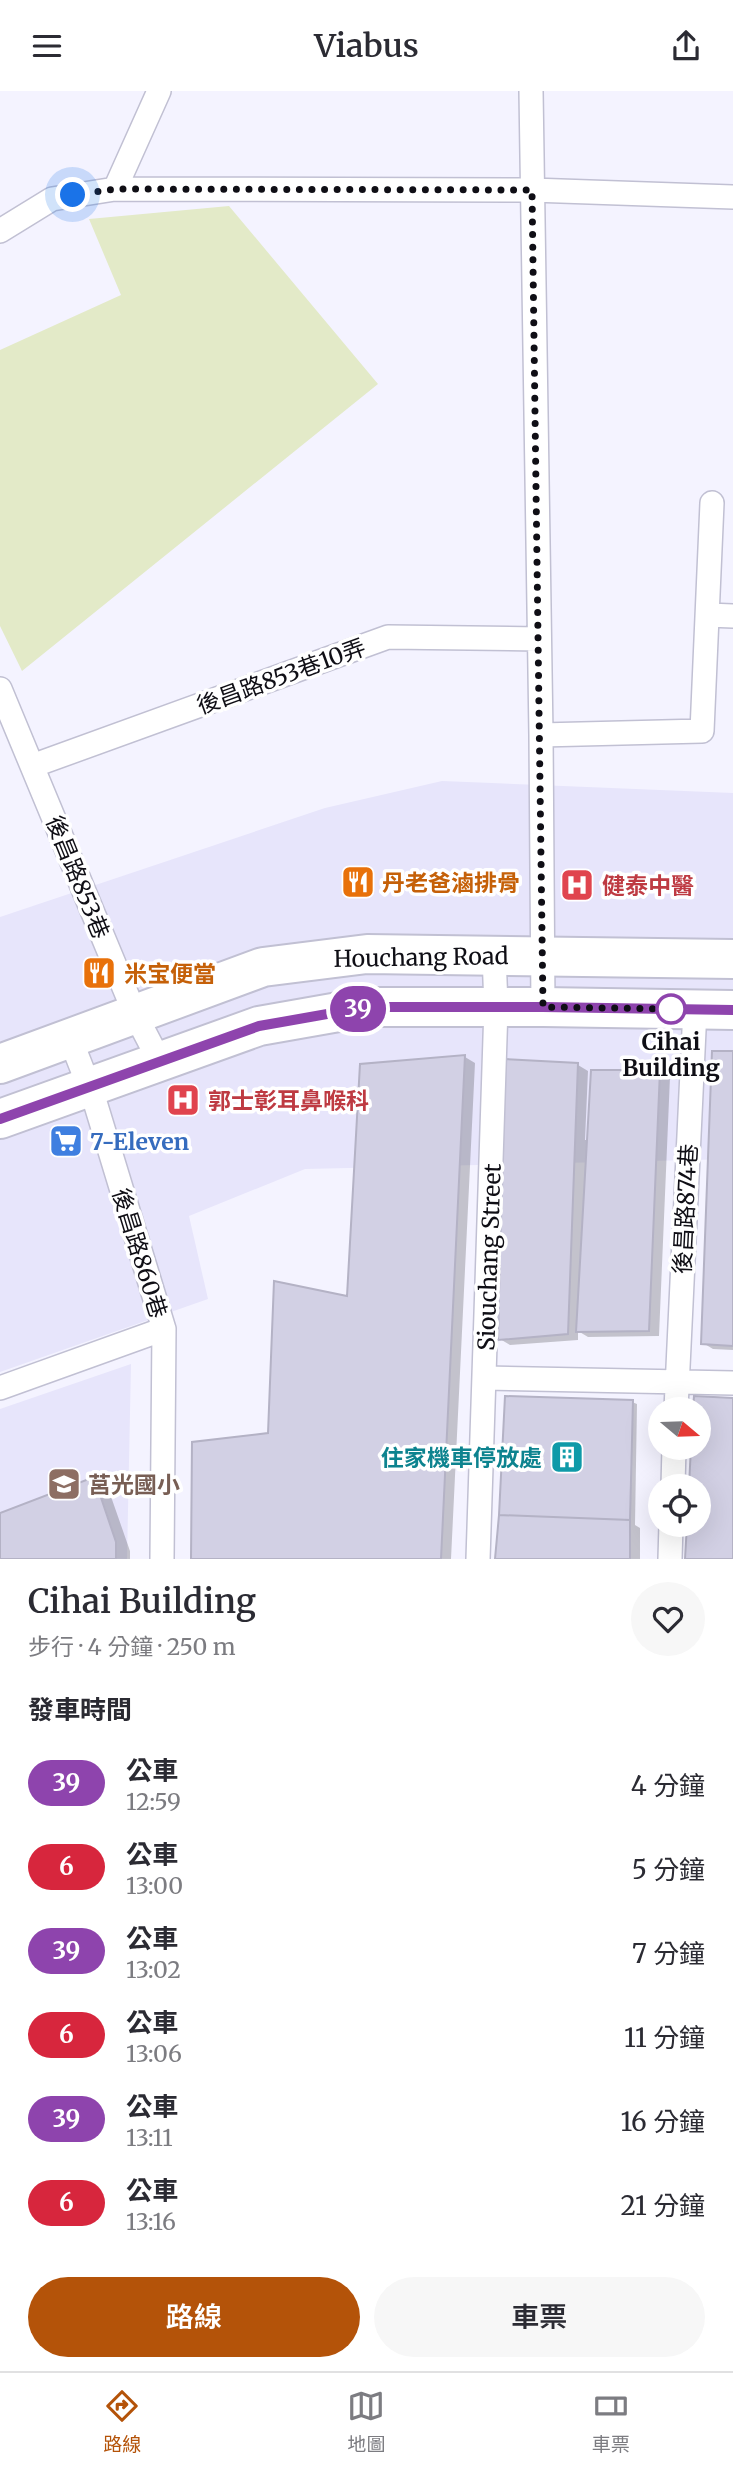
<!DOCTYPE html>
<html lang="zh-TW">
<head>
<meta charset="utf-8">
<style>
	body { margin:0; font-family:Merriweather,"Noto Sans TC",serif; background:#f7f7f7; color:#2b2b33; height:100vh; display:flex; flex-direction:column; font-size:26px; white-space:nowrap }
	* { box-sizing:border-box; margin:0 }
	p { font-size:23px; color:#7c7c81 }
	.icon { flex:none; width:38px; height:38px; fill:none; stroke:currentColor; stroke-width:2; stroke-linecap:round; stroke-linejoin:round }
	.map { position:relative; height:1468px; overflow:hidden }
	.sheet { display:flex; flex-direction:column; background:#fff; flex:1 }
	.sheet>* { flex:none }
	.badge { padding:0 14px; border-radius:23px; font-size:24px; line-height:46px }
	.needle { width:46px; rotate:109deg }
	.fabs { position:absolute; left:648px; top:1306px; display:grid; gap:14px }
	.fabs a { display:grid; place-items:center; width:63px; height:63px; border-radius:50%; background:#fff; box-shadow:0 7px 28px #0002; font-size:35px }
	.you { position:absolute; width:35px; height:35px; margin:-18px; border:5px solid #fff; border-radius:50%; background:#1a73e8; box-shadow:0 0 0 10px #1a73e833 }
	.map>.badge { position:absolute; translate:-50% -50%; box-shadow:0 0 0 4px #fff }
	h2 { padding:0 28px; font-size:26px; line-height:63px }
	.round { display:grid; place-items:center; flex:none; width:74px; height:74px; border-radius:37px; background:#f7f7f7 }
	.overview { display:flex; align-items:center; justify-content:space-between; height:119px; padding:0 28px }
	h1 { font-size:33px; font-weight:600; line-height:52px }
	.action { display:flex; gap:14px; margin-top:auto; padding:14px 28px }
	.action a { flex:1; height:80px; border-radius:42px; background:#b45309; color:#fff; font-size:28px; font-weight:600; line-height:80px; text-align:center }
	.action a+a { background:#f7f7f7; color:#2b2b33 }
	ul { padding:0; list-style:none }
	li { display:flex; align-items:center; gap:21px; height:84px; padding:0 28px }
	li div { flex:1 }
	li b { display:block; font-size:26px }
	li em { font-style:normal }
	li .badge { min-width:77px; font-weight:700; text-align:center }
	header { display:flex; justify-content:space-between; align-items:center; height:91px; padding:0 28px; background:#fff; font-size:32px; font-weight:600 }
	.menu { display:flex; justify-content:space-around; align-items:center; height:98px; border-top:2px solid #e1e1e2; background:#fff; font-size:19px; color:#7c7c81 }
	.menu a { display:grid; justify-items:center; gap:4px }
	.menu .selected { color:#b45309 }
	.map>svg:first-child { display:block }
	.built { fill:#e7e5fb }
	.green { fill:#e3eac8 }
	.shadow { fill:#0003 }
	.building { fill:#d2d0e4; stroke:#b4b2c5; stroke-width:2 }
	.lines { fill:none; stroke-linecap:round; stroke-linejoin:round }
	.service-casing { stroke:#c1c0d3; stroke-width:26 }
	.primary-casing { stroke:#c1c0d3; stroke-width:42 }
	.service { stroke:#fff; stroke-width:23 }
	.primary { stroke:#fff; stroke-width:38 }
	.line-casing { stroke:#fff; stroke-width:16 }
	.line { stroke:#8e44ad; stroke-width:10 }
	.walk { stroke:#0f0e15; stroke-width:7; stroke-dasharray:0 12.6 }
	.stop-dot { fill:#fff; stroke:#8e44ad; stroke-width:3.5 }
	.labels { text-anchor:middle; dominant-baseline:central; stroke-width:7; stroke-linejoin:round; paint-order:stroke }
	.street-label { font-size:23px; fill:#0f0e15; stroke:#fff }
	.food-label { font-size:23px; font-weight:bold; fill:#c56008; stroke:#fff; text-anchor:start }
	.health-label { font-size:23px; font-weight:bold; fill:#be3a42; stroke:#fff; text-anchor:start }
	.stop-label { font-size:23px; font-weight:bold; fill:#0f0e15; stroke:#fff }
	.shop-label { font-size:23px; font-weight:bold; fill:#366cbe; stroke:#fff; text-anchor:start }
	.culture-label { font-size:23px; font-weight:bold; fill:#0d838f; stroke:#fff; text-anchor:end }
	.education-label { font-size:23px; font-weight:bold; fill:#785e54; stroke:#fff; text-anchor:start }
</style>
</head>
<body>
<header><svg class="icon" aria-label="menu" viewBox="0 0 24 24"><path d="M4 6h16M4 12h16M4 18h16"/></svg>Viabus<svg class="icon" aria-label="share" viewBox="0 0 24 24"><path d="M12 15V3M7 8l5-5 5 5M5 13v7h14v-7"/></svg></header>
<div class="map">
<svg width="733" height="1468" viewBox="0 0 733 1468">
	<rect width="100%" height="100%" fill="#f4f3ff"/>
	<path class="built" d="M442 690 733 702V1068L305 1078 189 1125 208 1208 0 1281V826L325 717Z
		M131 1273 127 1468H0V1318Z"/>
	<path class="green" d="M229 115 378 293 22 580 0 535V259L121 204 89 128Z"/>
	<path class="shadow" d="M733 962V1259L713 1258 703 1252Z
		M465 966 475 972 451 1468H192L270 1343 349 1207Z
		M578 974 588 980 585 1049H589L660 981 670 986 659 1245 588 1246 578 1240V1249L510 1254 500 1248Z
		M632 1311 637 1313 635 1434 640 1437V1468H497Z
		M93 1388 108 1397 130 1460V1468H0V1424Z"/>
	<path class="building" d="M712 960H733V1255L701 1253Z
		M465 964 441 1468H191L192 1351 268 1342 274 1190 347 1205 360 973Z
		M504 968 578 972 568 1243 498 1249Z
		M591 979H660L649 1240 576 1241Z
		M505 1305 633 1309 630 1429 499 1424Z
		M694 1305 733 1307V1468H685L687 1433H698V1395H689L691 1356H698V1318H693Z
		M94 1386 116 1451V1468H0V1422Z
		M499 1424 630 1429V1468H495Z"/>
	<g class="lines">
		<defs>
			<path id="service" d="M531 0 541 644 543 916
				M115 98 532 99 733 106
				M0 140 52 108 115 98 159 0
				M708 524 733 525
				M0 598 135 923 160 971
				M541 644 702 640 712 412
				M32 675 388 546 539 548
				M70 947 95 1011 164 1238 162 1468
				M485 1287 733 1292
				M0 1297 164 1238
				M676 1318 695 918
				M673 1395 674 1356
				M478 1468 496 916 494 863
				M670 1468 671 1433"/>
			<path id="primary" d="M0 973 263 876 367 863 733 868
				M0 1028 259 935 367 916H543L733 919"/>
		</defs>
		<use href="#service" class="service-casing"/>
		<use href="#primary" class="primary-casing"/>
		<use href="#service" class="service"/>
		<use href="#primary" class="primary"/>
	</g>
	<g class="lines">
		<defs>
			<path id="line" d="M0 1028 259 935 367 916H543L733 919"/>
		</defs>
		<use href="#line" class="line-casing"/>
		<use href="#line" class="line"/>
		<path class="walk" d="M73 104 115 98 532 99 543 916 671 918"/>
	</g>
	<defs>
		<symbol id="restaurant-square" viewBox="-11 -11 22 22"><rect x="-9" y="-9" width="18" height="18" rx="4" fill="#e8710a" stroke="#fff"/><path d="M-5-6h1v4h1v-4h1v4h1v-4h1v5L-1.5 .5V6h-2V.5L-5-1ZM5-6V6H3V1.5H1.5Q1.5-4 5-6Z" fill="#fff"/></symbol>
		<symbol id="hospital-square" viewBox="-11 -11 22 22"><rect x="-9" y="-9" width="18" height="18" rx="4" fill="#e0444e" stroke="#fff"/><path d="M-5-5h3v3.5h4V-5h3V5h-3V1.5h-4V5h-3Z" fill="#fff"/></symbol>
		<symbol id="supermarket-square" viewBox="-11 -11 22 22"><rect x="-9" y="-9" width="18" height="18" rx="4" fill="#3f7fe0" stroke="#fff"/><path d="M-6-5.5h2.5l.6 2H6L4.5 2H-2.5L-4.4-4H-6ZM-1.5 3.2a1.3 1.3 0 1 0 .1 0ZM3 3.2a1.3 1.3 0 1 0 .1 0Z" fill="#fff"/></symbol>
		<symbol id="building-square" viewBox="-11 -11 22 22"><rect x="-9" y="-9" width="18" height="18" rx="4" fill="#0f9aa8" stroke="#fff"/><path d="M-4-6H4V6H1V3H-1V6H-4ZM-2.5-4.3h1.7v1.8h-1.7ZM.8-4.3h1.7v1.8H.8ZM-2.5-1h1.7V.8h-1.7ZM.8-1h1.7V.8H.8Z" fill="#fff"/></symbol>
		<symbol id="school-square" viewBox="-11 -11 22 22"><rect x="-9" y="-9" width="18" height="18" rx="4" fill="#8d6e63" stroke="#fff"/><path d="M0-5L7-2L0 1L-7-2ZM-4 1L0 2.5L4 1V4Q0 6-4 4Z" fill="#fff"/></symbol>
	</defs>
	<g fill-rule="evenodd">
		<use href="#restaurant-square" x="339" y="772" width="38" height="38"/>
		<use href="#hospital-square" x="558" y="775" width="38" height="38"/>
		<use href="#restaurant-square" x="80" y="863" width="38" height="38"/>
		<use href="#hospital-square" x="164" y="990" width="38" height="38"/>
		<use href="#supermarket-square" x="47" y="1031" width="38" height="38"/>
		<use href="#building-square" x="548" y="1347" width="38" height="38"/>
		<use href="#school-square" x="45" y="1374" width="38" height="38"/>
	</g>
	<circle class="stop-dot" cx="671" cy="918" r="14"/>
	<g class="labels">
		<g class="street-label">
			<text transform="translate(281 585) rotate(-20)">後昌路853巷10弄</text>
			<text transform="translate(78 786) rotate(68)">後昌路853巷</text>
			<text transform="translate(421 866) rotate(-1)">Houchang Road</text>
			<text transform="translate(685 1118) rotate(-87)">後昌路874巷</text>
			<text transform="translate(140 1162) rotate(73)">後昌路860巷</text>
			<text transform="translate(489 1166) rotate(-88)">Siouchang Street</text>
		</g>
		<g class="food-label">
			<text x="382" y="791">丹老爸滷排骨</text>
			<text x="124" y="882">米宝便當</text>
		</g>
		<g class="health-label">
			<text x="602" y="794">健泰中醫</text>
			<text x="208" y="1009">郭士彰耳鼻喉科</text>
		</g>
		<g class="stop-label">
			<text x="671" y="950">Cihai<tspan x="671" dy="26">Building</tspan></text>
		</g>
		<g class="shop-label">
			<text x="90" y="1050">7-Eleven</text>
		</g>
		<g class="culture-label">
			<text x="542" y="1366">住家機車停放處</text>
		</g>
		<g class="education-label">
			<text x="88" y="1393">莒光國小</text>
		</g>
	</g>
</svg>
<div class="fabs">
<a><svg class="needle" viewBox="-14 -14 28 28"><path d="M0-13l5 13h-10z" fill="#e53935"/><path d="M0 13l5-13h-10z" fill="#7c7c81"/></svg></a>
<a><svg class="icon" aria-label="locate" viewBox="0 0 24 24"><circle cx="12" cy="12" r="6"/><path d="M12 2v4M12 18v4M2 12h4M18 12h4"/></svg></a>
</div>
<div class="you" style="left:73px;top:104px"></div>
<b class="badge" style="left:358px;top:918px;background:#8e44ad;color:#fff">39</b>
</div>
<section class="sheet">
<div class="overview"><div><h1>Cihai Building</h1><p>步行 · 4 分鐘 · 250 m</p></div><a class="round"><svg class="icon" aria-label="heart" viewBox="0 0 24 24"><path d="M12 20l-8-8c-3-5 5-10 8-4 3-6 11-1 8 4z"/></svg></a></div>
<h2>發車時間</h2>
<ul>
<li><span class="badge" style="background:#8e44ad;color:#fff">39</span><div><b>公車</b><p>12:59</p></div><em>4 分鐘</em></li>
<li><span class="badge" style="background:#d7263d;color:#fff">6</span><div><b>公車</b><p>13:00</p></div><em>5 分鐘</em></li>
<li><span class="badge" style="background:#8e44ad;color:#fff">39</span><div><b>公車</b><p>13:02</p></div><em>7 分鐘</em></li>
<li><span class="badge" style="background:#d7263d;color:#fff">6</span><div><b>公車</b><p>13:06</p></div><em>11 分鐘</em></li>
<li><span class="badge" style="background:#8e44ad;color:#fff">39</span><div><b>公車</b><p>13:11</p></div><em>16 分鐘</em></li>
<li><span class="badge" style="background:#d7263d;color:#fff">6</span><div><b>公車</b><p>13:16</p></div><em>21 分鐘</em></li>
</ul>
<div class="action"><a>路線</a><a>車票</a></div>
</section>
<nav class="menu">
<a class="selected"><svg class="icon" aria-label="directions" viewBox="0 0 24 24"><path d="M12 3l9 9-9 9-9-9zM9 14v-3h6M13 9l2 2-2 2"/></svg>路線</a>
<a><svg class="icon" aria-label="map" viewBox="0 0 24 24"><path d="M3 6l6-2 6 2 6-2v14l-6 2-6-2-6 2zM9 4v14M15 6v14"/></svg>地圖</a>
<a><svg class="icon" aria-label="tickets" viewBox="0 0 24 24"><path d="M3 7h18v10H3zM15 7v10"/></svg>車票</a>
</nav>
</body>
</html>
